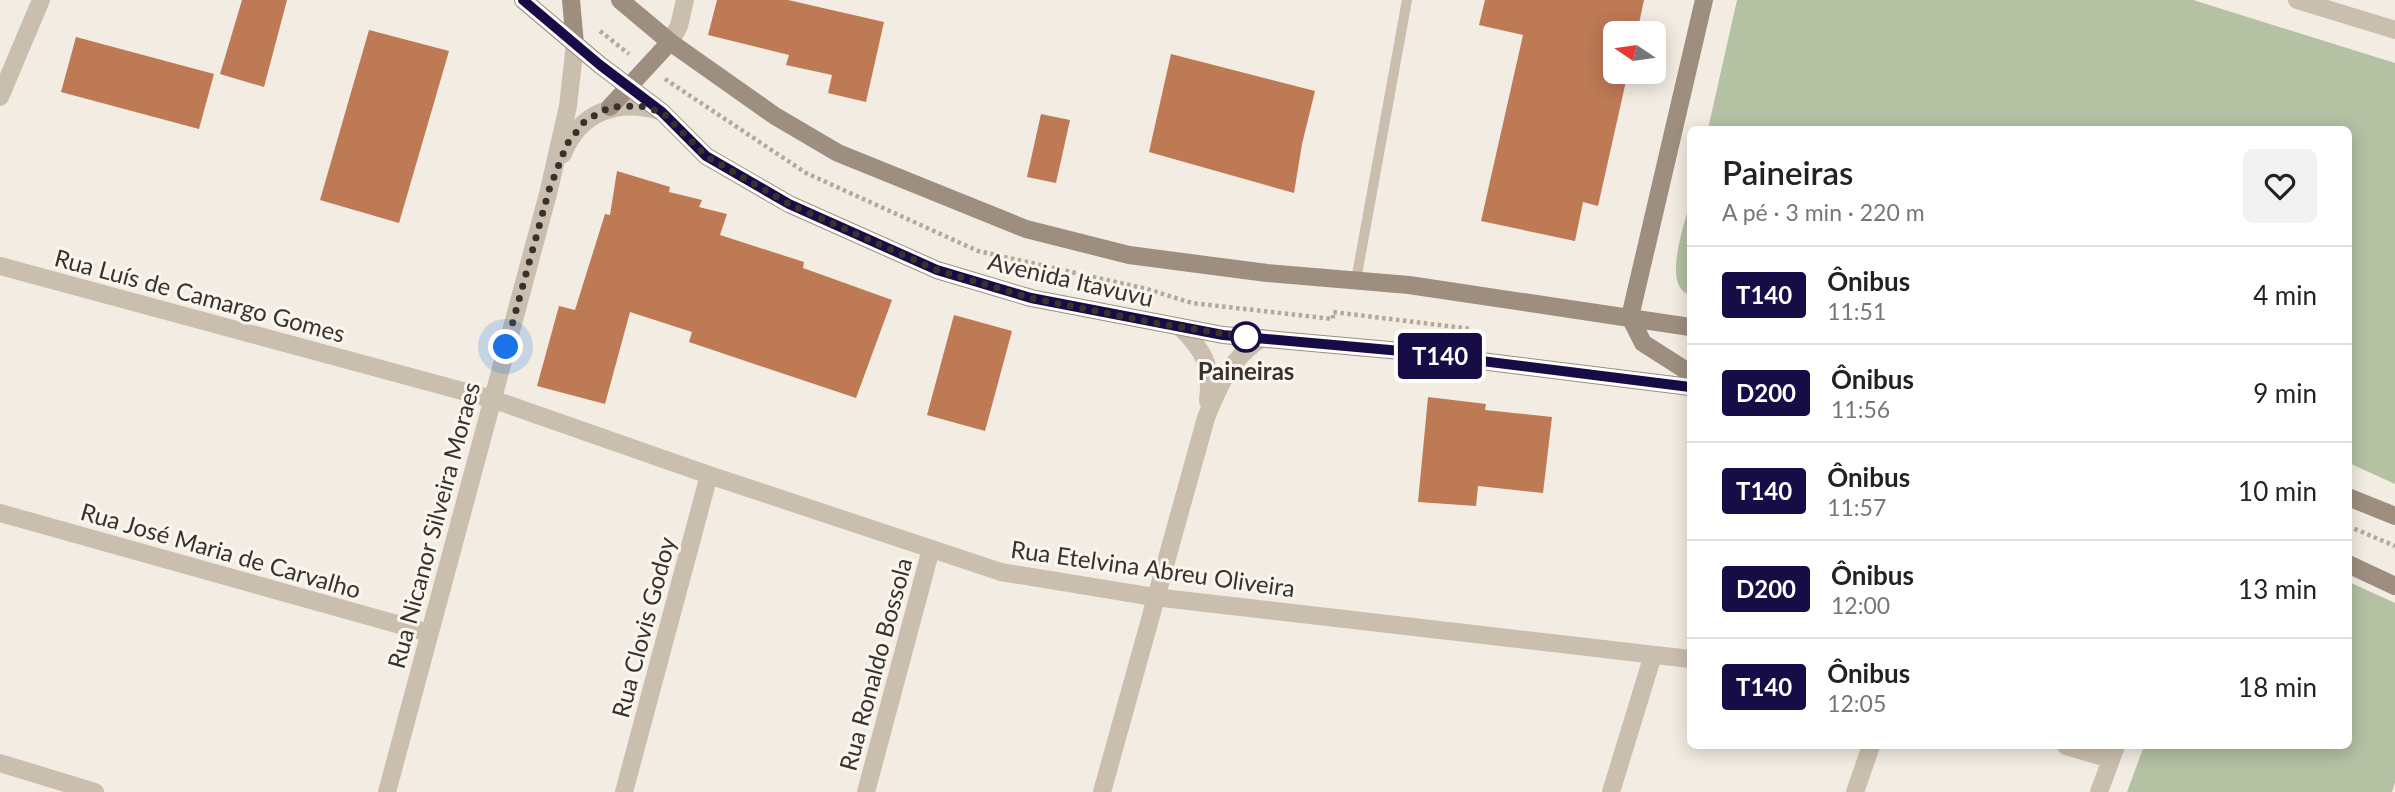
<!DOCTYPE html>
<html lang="pt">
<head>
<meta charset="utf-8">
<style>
	body { margin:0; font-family:Lato,sans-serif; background:#f2f2f2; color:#222; height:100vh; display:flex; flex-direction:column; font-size:26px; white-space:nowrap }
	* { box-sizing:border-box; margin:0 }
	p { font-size:23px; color:#767676 }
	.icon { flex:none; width:38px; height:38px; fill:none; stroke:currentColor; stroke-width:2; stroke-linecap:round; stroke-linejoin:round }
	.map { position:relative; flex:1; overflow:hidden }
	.details { position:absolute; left:1687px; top:126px; width:665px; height:623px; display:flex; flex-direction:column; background:#fff; border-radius:10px; box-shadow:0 4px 18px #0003 }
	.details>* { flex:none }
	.badge { padding:0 14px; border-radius:5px; font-size:24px; line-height:46px }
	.needle { width:46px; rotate:283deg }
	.controls { position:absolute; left:1603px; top:21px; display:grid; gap:14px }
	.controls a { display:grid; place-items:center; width:63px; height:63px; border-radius:10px; background:#fff; box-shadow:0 4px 18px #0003; font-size:35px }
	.you { position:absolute; width:35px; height:35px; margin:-18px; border:5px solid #fff; border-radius:50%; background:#1a73e8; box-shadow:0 0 0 10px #1a73e833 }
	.map>.badge { position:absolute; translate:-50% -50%; box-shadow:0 0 0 4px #fff }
	.round { display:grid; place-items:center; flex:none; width:74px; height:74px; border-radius:10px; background:#f2f2f2 }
	.head { display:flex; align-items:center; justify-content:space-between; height:119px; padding:0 35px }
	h1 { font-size:33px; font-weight:600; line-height:52px }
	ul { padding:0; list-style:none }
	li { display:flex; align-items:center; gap:21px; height:98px; padding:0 35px; border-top:2px solid #e0e0e0 }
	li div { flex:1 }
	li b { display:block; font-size:26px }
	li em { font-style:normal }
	li .badge { min-width:77px; font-weight:700; text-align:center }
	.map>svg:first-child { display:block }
	.green { fill:#b4c1a3 }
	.building { fill:#be7955 }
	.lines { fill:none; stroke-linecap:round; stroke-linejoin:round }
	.path { stroke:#b6a899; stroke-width:4.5; stroke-dasharray:3.5 3.5; stroke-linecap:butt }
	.lane { stroke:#cabeae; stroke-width:10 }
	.street { stroke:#cabeae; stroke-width:18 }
	.secondary { stroke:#9e8e80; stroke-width:18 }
	.line-casing { stroke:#fff; stroke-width:16 }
	.line { stroke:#170c46; stroke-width:10 }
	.walk { stroke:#39322c; stroke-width:7; stroke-dasharray:0 12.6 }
	.stop-dot { fill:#fff; stroke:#170c46; stroke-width:3.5 }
	.labels { text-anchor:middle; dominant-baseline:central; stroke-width:6; stroke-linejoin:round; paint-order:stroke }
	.street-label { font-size:24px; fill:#39322c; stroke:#faf6ef }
	.stop-label { font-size:24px; font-weight:bold; fill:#39322c; stroke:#faf6ef }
</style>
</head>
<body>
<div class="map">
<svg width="2395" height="792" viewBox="0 0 2395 792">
	<rect width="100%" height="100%" fill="#f2ece2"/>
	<path class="green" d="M1737 0H2193L2395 63V484L2349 463 2348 130 1708 129Z
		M1690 202V295C1661 287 1685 224 1690 202Z
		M2349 582 2395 603V782L2392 792H2127L2144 746H2348Z"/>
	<path class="building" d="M242 0H287L264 87 220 74Z
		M717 0H788L884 22 866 102 828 93 832 75 786 65 789 55 708 35Z
		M1485 0H1644L1637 33H1615V72H1628L1598 206 1583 202 1575 241 1481 221 1523 35 1479 25Z
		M369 30 449 51 399 223 320 200Z
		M76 37 214 74 199 129 61 92Z
		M1171 54 1315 91 1302 144 1294 193 1149 152Z
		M1041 114 1070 120 1056 183 1027 177Z
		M617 171 670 187 669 192 702 200 699 207 727 214 720 235 804 262 803 268 892 300 856 398 689 342 692 332 630 312 605 404 537 386 559 306 575 310 605 214 610 215Z
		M954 315 1012 331 985 431 927 415Z
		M1428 397 1486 404 1485 410 1552 417 1543 493 1478 486 1476 506 1418 502Z"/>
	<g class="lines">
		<path class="path" d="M600 31 629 54
			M665 79 806 173 978 251 1147 289 1192 303 1333 319V312L1472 329
			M2348 526 2395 546"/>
		<path class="lane" d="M1356 280 1407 0"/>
		<path class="street" d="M2297 0 2395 30
			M670 42 679 26 685 0
			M0 97 41 0
			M563 154C580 111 618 99 660 111
			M0 266 492 399 709 475 1001 572 1154 597 1690 659
			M1181 328C1205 352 1212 366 1208 401
			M0 513 429 633
			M2066 746 2110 759
			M0 763 95 792
			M387 792 549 190 568 106 575 44
			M624 792 709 475
			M866 792 931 549
			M1102 792 1206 418C1219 385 1231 358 1262 338
			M1611 792 1653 655
			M1855 792 1871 746
			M2099 792 2116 746"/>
		<path class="secondary" d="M523 0 600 65 662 112 706 156 789 204 937 270 1031 298 1223 335 1401 351 1690 387
			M571 0 575 44
			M620 0 670 42 775 116 838 153 1026 229 1129 255 1267 273 1409 285 1690 327
			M610 107 670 42
			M1630 317 1704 0
			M1630 317 1643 343 1690 373
			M2348 497 2395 516
			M2348 564 2395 586"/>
	</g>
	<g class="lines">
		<defs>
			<path id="line" d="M523 0 600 65 662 112 706 156 789 204 937 270 1031 298 1223 335 1401 351 1690 387"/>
		</defs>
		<use href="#line" class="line-casing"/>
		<use href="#line" class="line"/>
		<path class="walk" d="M506 347 549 190 567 144 585 121 610 107 640 106 662 112 706 156 789 204 937 270 1031 298 1161 324 1246 337"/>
	</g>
	<circle class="stop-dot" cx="1246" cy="337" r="14"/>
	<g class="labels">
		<g class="street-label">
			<text transform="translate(1071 279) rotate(13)">Avenida Itavuvu</text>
			<text transform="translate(200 295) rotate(15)">Rua Luís de Camargo Gomes</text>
			<text transform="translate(433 525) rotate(-75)">Rua Nicanor Silveira Moraes</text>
			<text transform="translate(221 550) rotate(16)">Rua José Maria de Carvalho</text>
			<text transform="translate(1153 568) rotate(8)">Rua Etelvina Abreu Oliveira</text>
			<text transform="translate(643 627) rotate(-75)">Rua Clovis Godoy</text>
			<text transform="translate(875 664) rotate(-75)">Rua Ronaldo Bossola</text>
		</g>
		<g class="stop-label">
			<text x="1246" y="370">Paineiras</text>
		</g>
	</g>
</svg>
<div class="controls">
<a><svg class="needle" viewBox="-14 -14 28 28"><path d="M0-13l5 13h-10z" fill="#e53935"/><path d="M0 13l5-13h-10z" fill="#767676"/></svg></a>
</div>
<div class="you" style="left:506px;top:347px"></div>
<b class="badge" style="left:1440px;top:356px;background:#170c46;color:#fff">T140</b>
<section class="details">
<div class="head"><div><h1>Paineiras</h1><p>A pé · 3 min · 220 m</p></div><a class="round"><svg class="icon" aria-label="heart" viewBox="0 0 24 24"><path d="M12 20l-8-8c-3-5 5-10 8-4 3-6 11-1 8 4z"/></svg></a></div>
<ul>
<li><span class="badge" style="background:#170c46;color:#fff">T140</span><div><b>Ônibus</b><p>11:51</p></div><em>4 min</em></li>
<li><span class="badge" style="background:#170c46;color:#fff">D200</span><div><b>Ônibus</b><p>11:56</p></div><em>9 min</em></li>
<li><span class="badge" style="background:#170c46;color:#fff">T140</span><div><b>Ônibus</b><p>11:57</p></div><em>10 min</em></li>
<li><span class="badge" style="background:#170c46;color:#fff">D200</span><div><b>Ônibus</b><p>12:00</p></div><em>13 min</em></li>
<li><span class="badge" style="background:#170c46;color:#fff">T140</span><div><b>Ônibus</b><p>12:05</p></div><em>18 min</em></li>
</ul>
</section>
</div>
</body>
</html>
